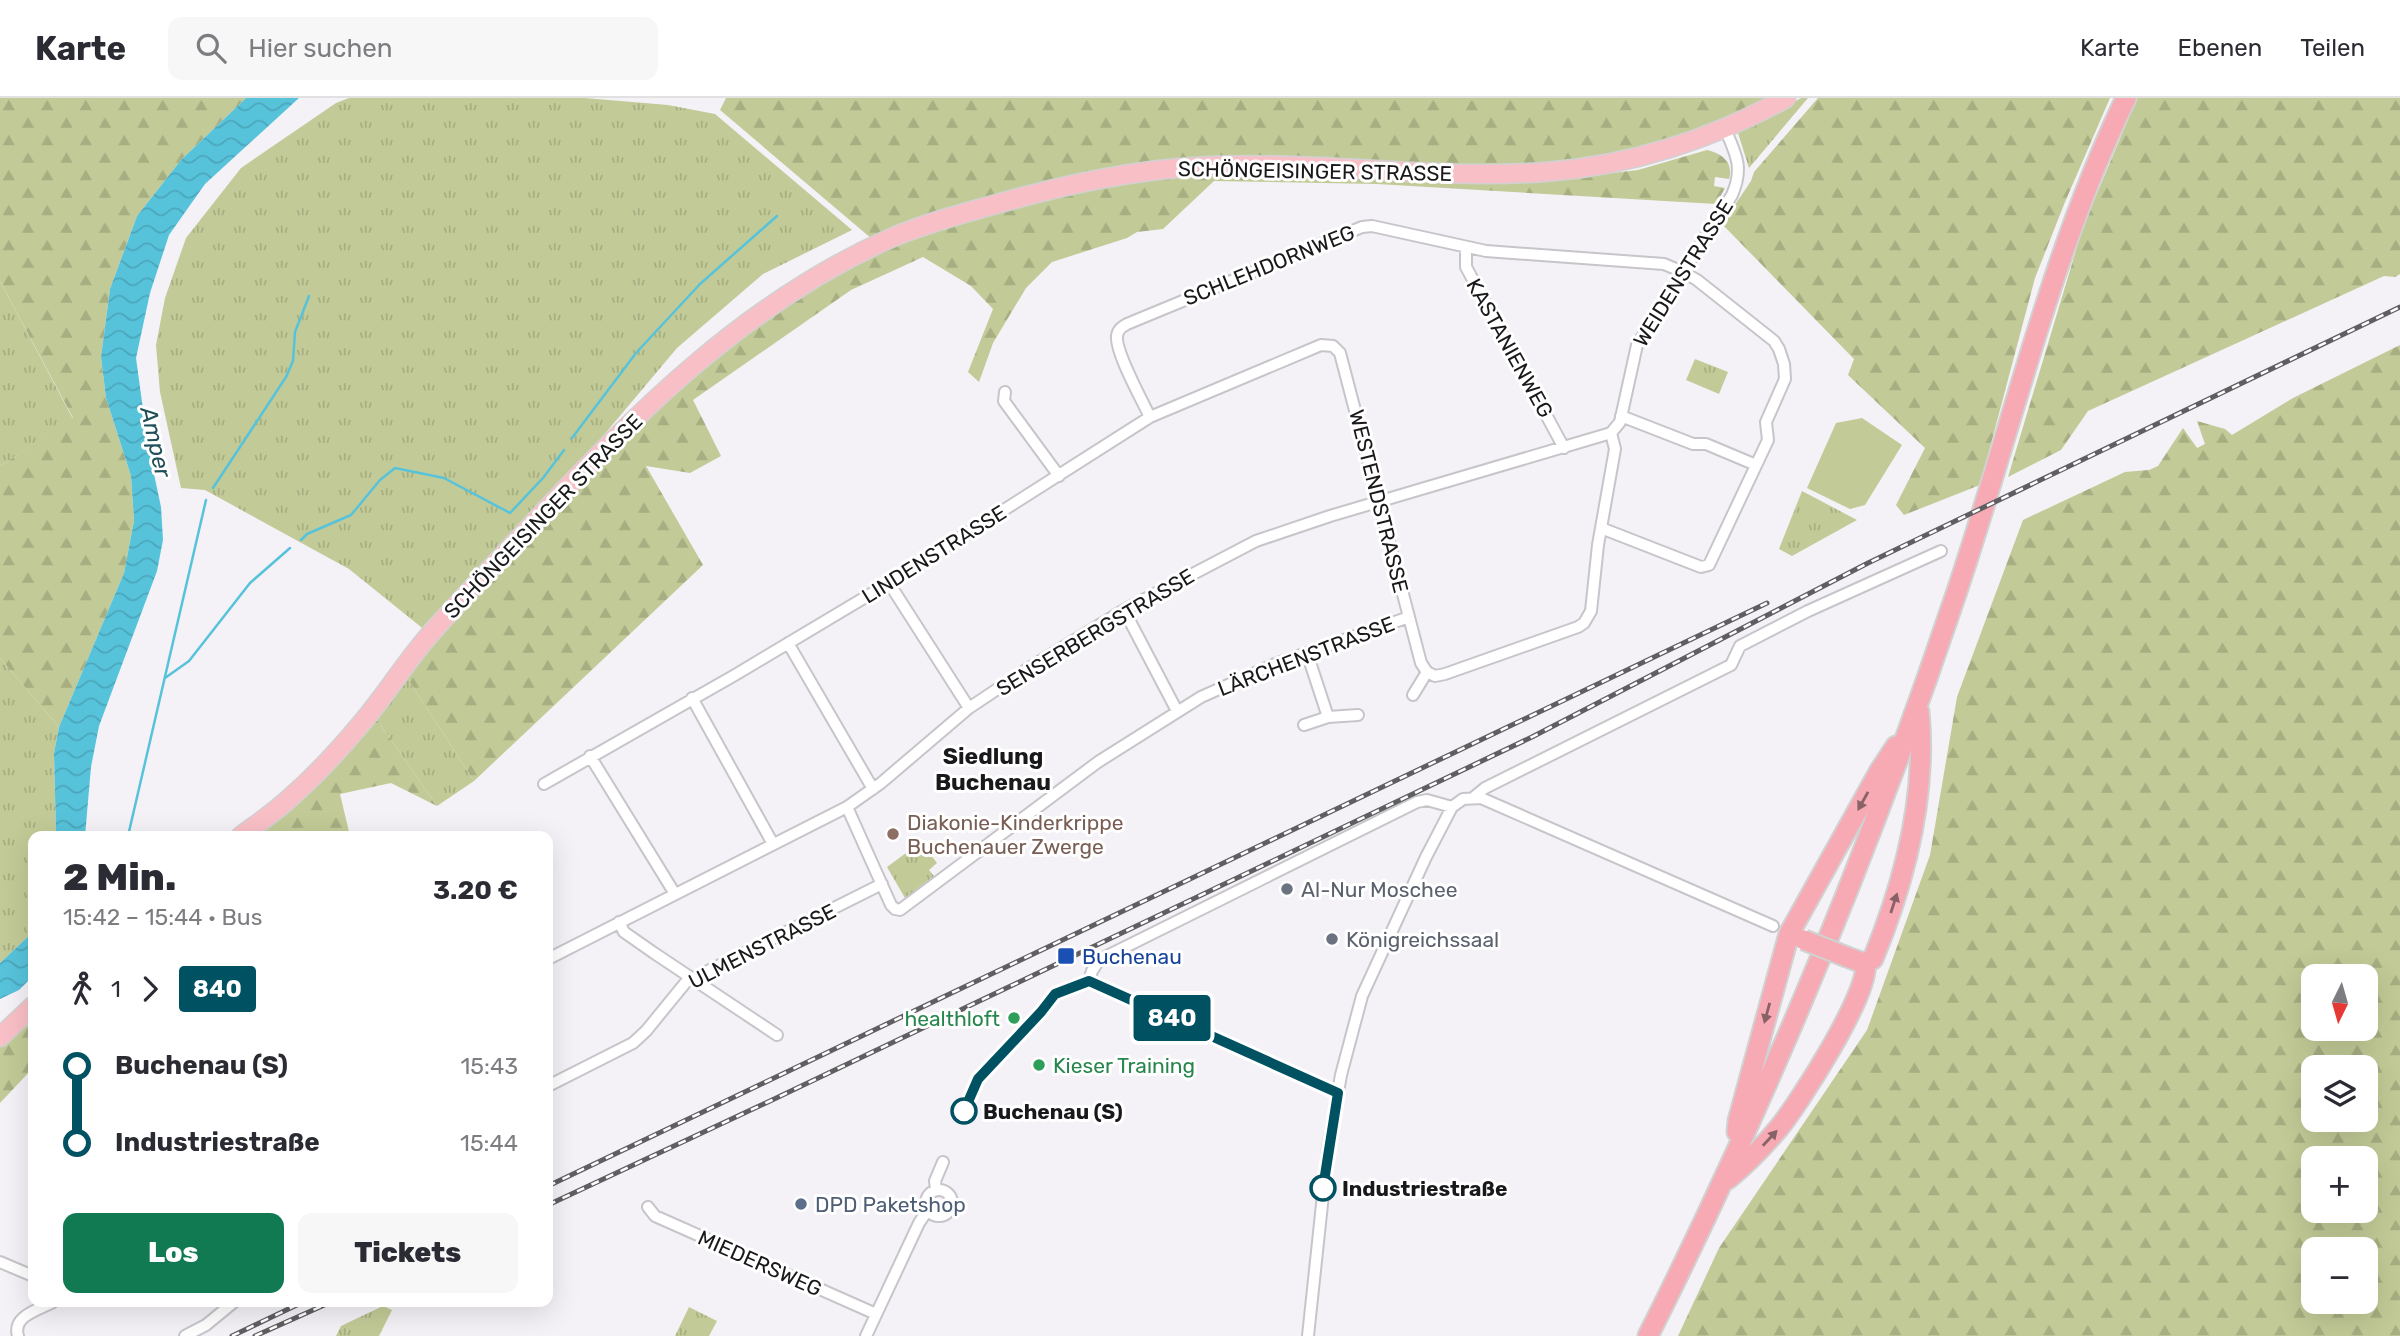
<!DOCTYPE html>
<html lang="de">
<head>
<meta charset="utf-8">
<style>
	body { margin:0; font-family:Rubik,sans-serif; background:#f7f7f7; color:#2b2b33; height:100vh; display:flex; flex-direction:column; font-size:26px; white-space:nowrap }
	* { box-sizing:border-box; margin:0 }
	p { font-size:23px; color:#7c7c81 }
	.icon { flex:none; width:38px; height:38px; fill:none; stroke:currentColor; stroke-width:2; stroke-linecap:round; stroke-linejoin:round }
	.map { position:relative; flex:1; overflow:hidden }
	.panel { position:absolute; left:28px; top:733px; width:525px; height:476px; display:flex; flex-direction:column; background:#fff; border-radius:14px; box-shadow:0 7px 28px #0002 }
	.panel>* { flex:none }
	.badge { padding:0 14px; border-radius:5px; font-size:24px; line-height:46px }
	.needle { width:46px; rotate:185deg }
	.fabs { position:absolute; left:2301px; top:866px; display:grid; gap:14px }
	.fabs a { display:grid; place-items:center; width:77px; height:77px; border-radius:14px; background:#fff; box-shadow:0 7px 28px #0002; font-size:35px }
	.map>.badge { position:absolute; translate:-50% -50%; box-shadow:0 0 0 4px #fff }
	.legs { display:flex; align-items:center; gap:10px; height:77px; padding:0 35px; font-size:23px }
	.legs p { margin-inline-start:auto }
	.headline { display:flex; align-items:center; justify-content:space-between; height:119px; padding:0 35px }
	h1 { font-size:38px; font-weight:800; line-height:52px }
	.action { display:flex; gap:14px; margin-top:auto; padding:14px 35px }
	.action a { flex:1; height:80px; border-radius:14px; background:#117a53; color:#fff; font-size:28px; font-weight:800; line-height:80px; text-align:center }
	.action a+a { background:#f7f7f7; color:#2b2b33 }
	ul { padding:0 35px; list-style:none }
	li { display:flex; align-items:center; gap:24px; height:77px; font-size:26px }
	li i { display:grid; place-items:center; width:10px; height:100%; margin:0 9px; background:currentColor }
	li i::after { content:''; width:18px; height:18px; margin:-9px; border:5px solid; border-radius:50%; background:#fff }
	li p { margin-inline-start:auto }
	li:first-child i { background:linear-gradient(#0000 50%,currentColor 0) }
	li:last-child i { background:linear-gradient(currentColor 50%,#0000 0) }
	header { display:flex; align-items:center; gap:42px; box-sizing:border-box; height:98px; padding:0 35px; background:#fff; border-bottom:2px solid #e1e1e2 }
	header strong { font-size:33px }
	nav { display:flex; gap:38px; margin-inline-start:auto; font-size:24px }
	.search { width:490px; height:63px; background:#f7f7f7; display:flex; align-items:center; gap:18px; box-sizing:border-box; padding:0 24px; border-radius:14px; color:#7c7c81; font-size:26px }
	.map>svg:first-child { display:block }
	.grass { fill:url(#grass-tufts) }
	.forest { fill:url(#forest-firs); fill-rule:evenodd }
	.garden { fill:#c2cb97 }
	.water { fill:url(#water-waves) }
	.lines { fill:none; stroke-linecap:round; stroke-linejoin:round }
	.stream { stroke:#57c3db; stroke-width:2.5 }
	.minor-casing { stroke:#c7c5ca; stroke-width:14 }
	.primary-casing { stroke:#d1d1d1; stroke-width:21 }
	.trunk-casing { stroke:#d1d1d1; stroke-width:23 }
	.minor { stroke:#fff; stroke-width:10 }
	.primary { stroke:#f9bfc6; stroke-width:18 }
	.trunk { stroke:#f7aab3; stroke-width:19 }
	.rail-casing { stroke:#5f5e61; stroke-width:5 }
	.rail { stroke:#fff; stroke-width:2.5; stroke-dasharray:8; stroke-linecap:butt }
	.trunk-bridge-casing { stroke:#d1d1d1; stroke-width:23; stroke-linecap:butt }
	.trunk-bridge { stroke:#f7aab3; stroke-width:19 }
	.oneway { fill:#886267 }
	.line-1-casing { stroke:#fff; stroke-width:16 }
	.line-1 { stroke:#005262; stroke-width:10 }
	.education-dot { fill:#8d6e63; stroke:#fff; stroke-width:2.5 }
	.worship-dot { fill:#6b7280; stroke:#fff; stroke-width:2.5 }
	.transit-dot { fill:#1a4fb4; stroke:#fff; stroke-width:2.5 }
	.leisure-dot { fill:#2e9e5b; stroke:#fff; stroke-width:2.5 }
	.stop-1-dot { fill:#fff; stroke:#005262; stroke-width:3.5 }
	.service-dot { fill:#5c6f8a; stroke:#fff; stroke-width:2.5 }
	.labels { text-anchor:middle; dominant-baseline:central; stroke-width:6; stroke-linejoin:round; paint-order:stroke }
	.street-label { font-size:21px; fill:#19191b; stroke:#fff }
	.education-label { font-size:21px; fill:#785e54; stroke:#fff; text-anchor:start }
	.worship-label { font-size:21px; fill:#5b616d; stroke:#fff; text-anchor:start }
	.transit-label { font-size:21px; fill:#164399; stroke:#fff; text-anchor:start }
	.leisure-label { font-size:21px; fill:#27864d; stroke:#fff; text-anchor:end }
	.stop-label { font-size:21px; font-weight:bold; fill:#19191b; stroke:#fff; text-anchor:start }
	.service-label { font-size:21px; fill:#4e5e75; stroke:#fff; text-anchor:start }
	.water-label { font-size:23px; font-style:italic; fill:#204f5a; stroke:#fff }
	.neighbourhood-label { font-size:23px; font-weight:bold; fill:#19191b; stroke:#fff }
</style>
</head>
<body>
<header>
<strong>Karte</strong>
<div class="search"><svg class="icon" aria-label="search" viewBox="0 0 24 24"><circle cx="10" cy="10" r="6"/><path d="M15 15l6 6"/></svg>Hier suchen</div>
<nav><a>Karte</a><a>Ebenen</a><a>Teilen</a></nav>
</header>
<div class="map">
<svg width="2400" height="1238" viewBox="0 0 2400 1238">
	<defs>
		<pattern id="grass-tufts" width="24" height="20" patternUnits="userSpaceOnUse" patternTransform="scale(1.75)"><rect width="24" height="20" fill="#c2cb97"/><path d="M3 7l-1-3M5 7V3M7 7l1-3M15 17l-1-3M17 17v-4M19 17l1-3" fill="none" stroke="#a6ae82"/></pattern>
		<pattern id="forest-firs" width="22" height="20" patternUnits="userSpaceOnUse" patternTransform="scale(1.75)"><rect width="22" height="20" fill="#c2cb97"/><path d="M5 1l3.5 6h-7zM16 11l3.5 6h-7z" fill="#a6ae82"/></pattern>
		<pattern id="water-waves" width="16" height="10" patternUnits="userSpaceOnUse" patternTransform="scale(1.75)"><rect width="16" height="10" fill="#57c3db"/><path d="M0 5q4-4 8 0t8 0" fill="none" stroke="#4ba7bb"/></pattern>
	</defs>
	<rect width="100%" height="100%" fill="#f4f1f7"/>
	<path class="grass" d="M349 0H585L668 7 715 16 852 132 763 176 677 250 582 363 426 533 349 471 205 392 181 390 160 294 156 247 165 200 186 140 241 70 336 5Z
		M1801 0H1808L1749 70 1738 35Z
		M0 183 73 321 0 368Z
		M1695 261 1728 274 1719 296 1686 282Z
		M1802 393 1857 422 1792 458 1779 451Z
		M0 560 59 629 54 655 56 738H33V834L0 865Z
		M406 578 474 683 437 708 375 619Z
		M921 744 937 765 929 772 934 778 905 800 887 769Z
		M383 1208 392 1212 379 1238H336L341 1228Z
		M689 1209 717 1223 709 1238H675Z"/>
	<path class="forest" d="M0 0H246L181 62 137 118 110 191 101 259 106 300 131 378 134 423 124 475 59 629 0 560V368L73 320 0 183Z
		M726 0H1766C1750 8 1734 18 1718 25 1650 55 1571 64 1497 69L1205 60 872 141 720 12Z
		M1818 0H2110L2065 104 2035 180 1980 387 1904 417 1896 407 1925 350 1848 277 1854 261 1722 126 1751 83 1754 74Z
		M2137 0H2400V176L2395 179 2384 178 2088 313 2061 352 2008 379 2083 129Z
		M1707 52C1721 55 1734 64 1729 81L1715 79 1714 88 1725 90 1716 106 1377 86 1214 83 1163 131 1137 134 1127 140 1052 164 1026 190 993 245 979 284 968 274 993 211 971 188 923 159 851 192 693 302 721 358 690 375 646 368 703 467 474 683 406 578 432 541 588 375 697 274 785 205 875 155 1001 112 1110 85 1207 74 1311 75 1481 86 1543 83 1638 72Z
		M2400 247V1238H1678L1719 1150 1867 932 1930 757 1957 599 2023 422 2125 374 2149 372 2158 368 2183 330 2197 350 2205 346 2197 323 2225 331 2232 337 2293 300ZM2366 878V931H2314V878ZM2314 970H2366V1022H2314ZM2366 1060V1113H2314V1060ZM2314 1152H2366V1204H2314Z
		M375 619 437 708 391 685 340 696 350 738H248Z
		M33 914V970L0 1005V945Z"/>
	<path class="garden" d="M1862 320 1902 347 1865 407 1850 411 1807 390 1836 325Z"/>
	<path class="water" d="M246 0H299L205 86 169 137 150 195 136 260 148 348 161 409 163 442 157 473 99 628 91 669 85 738H56L54 655 59 629 124 475 134 423 131 378 106 300 101 259 110 191 137 118 181 62Z
		M33 834V878L19 892 0 901V865Z"/>
	<g class="lines">
		<path class="stream" d="M572 340 636 255 700 186 777 118
			M213 390 286 279 293 263 295 234 309 198
			M301 442 307 436 351 417 380 382 395 370 444 380 510 415 543 380 564 352
			M165 580 189 563 250 485 290 450
			M128 738 206 402"/>
		<defs>
			<path id="minor" d="M1466 149V169L1564 350
				M1005 294 1004 303 1059 378
				M1621 318 1693 346H1706L1756 367
				M1150 319C1142 302 1115 254 1117 238 1118 231 1122 229 1127 226L1362 129 1372 128 1486 153 1664 166 1683 174 1697 182 1774 243 1779 251 1784 266 1785 281 1766 324 1768 342 1709 467 1701 469 1601 430
				M889 485 969 610
				M1124 512 1177 613
				M788 545 873 691
				M1307 555 1328 619 1358 617
				M1427 574 1435 578 1445 576 1578 529 1584 525 1591 513 1598 447 1615 351 1611 335
				M1413 597 1427 574
				M692 600 773 746
				M1304 627 1328 619
				M590 658 675 796
				M544 686 735 577 889 485 1150 319 1321 247 1333 248 1340 255 1421 565 1427 574
				M1474 699 1485 690 1731 567 1740 548 1808 513 1941 453
				M847 709 891 807 895 811 900 812 1098 664 1201 599 1275 566 1409 519
				M619 824 624 834 654 855 777 937
				M548 861 847 709 881 685 969 610 1029 570 1124 512 1256 443 1330 418 1611 335 1620 324 1637 247 1732 97C1744 70 1736 56 1725 31
				M1089 883 1092 873 1099 862 1417 704 1427 702 1452 709
				M1045 909 1055 896 1089 883 1338 995
				M548 988 633 945 646 933 686 884 882 786
				M936 1092 935 1083 943 1064
				M926 1105a13 13 0 1 1 26 0a13 13 0 1 1-26 0Z
				M648 1109 655 1118 876 1216
				M0 1164 33 1178
				M18 1238C12 1218 38 1212 53 1204
				M185 1238 206 1227 234 1204
				M866 1238 919 1125 925 1116 930 1114
				M1308 1238 1328 1050 1341 977 1362 898 1426 759 1452 709 1463 701 1481 700 1773 828"/>
			<path id="primary" d="M241 738C257 726 275 714 291 699 315 678 339 652 360 627 386 597 406 563 432 534 462 500 494 467 525 434 631 319 746 204 891 140 921 127 954 118 986 109 1059 88 1133 71 1209 68 1321 63 1433 82 1545 74 1629 68 1713 41 1786 0
				M0 939 33 908"/>
			<path id="trunk" d="M1847 859 1863 865 1873 861C1905 783 1927 698 1919 614
				M1737 1034 1738 1023 1789 836 1879 674 1896 648
				M1728 1081C1746 1066 1763 1049 1778 1031 1798 1007 1872 892 1865 865
				M1648 1238C1768 999 1870 752 1955 499 2011 334 2050 157 2126 0"/>
		</defs>
		<use href="#minor" class="minor-casing"/>
		<use href="#primary" class="primary-casing"/>
		<use href="#trunk" class="trunk-casing"/>
		<use href="#minor" class="minor"/>
		<use href="#primary" class="primary"/>
		<use href="#trunk" class="trunk"/>
		<defs>
			<path id="rail" d="M548 1088 1767 505
				M548 1107 770 1003 1532 639 1868 465 2400 209
				M232 1238 303 1204
				M255 1238 331 1204"/>
		</defs>
		<use href="#rail" class="rail-casing"/>
		<use href="#rail" class="rail"/>
		<defs>
			<path id="trunk-bridge" d="M1804 842 1847 859"/>
		</defs>
		<use href="#trunk-bridge" class="trunk-bridge-casing"/>
		<use href="#trunk-bridge" class="trunk-bridge"/>
	</g>
	<defs><path id="oneway-solid" d="M-6-.8H1V-3.2L6.5 0L1 3.2V.8H-6Z" transform="scale(1.75)"/></defs>
	<g class="oneway">
		<use href="#oneway-solid" transform="translate(1863 703) rotate(119)"/>
		<use href="#oneway-solid" transform="translate(1894 805) rotate(-72)"/>
		<use href="#oneway-solid" transform="translate(1767 915) rotate(105)"/>
		<use href="#oneway-solid" transform="translate(1770 1040) rotate(-47)"/>
	</g>
	<g class="lines">
		<defs>
			<path id="line-1" d="M964 1013 978 981 1041 914 1055 896 1089 883 1338 995 1323 1090"/>
		</defs>
		<use href="#line-1" class="line-1-casing"/>
		<use href="#line-1" class="line-1"/>
	</g>
	<circle class="education-dot" cx="893" cy="736" r="7"/>
	<g class="worship-dot">
		<circle cx="1287" cy="791" r="7"/>
		<circle cx="1332" cy="841" r="7"/>
	</g>
	<rect class="transit-dot" x="1057" y="849" width="18" height="18" rx="3.5"/>
	<g class="leisure-dot">
		<circle cx="1014" cy="920" r="7"/>
		<circle cx="1039" cy="967" r="7"/>
	</g>
	<g class="stop-1-dot">
		<circle cx="964" cy="1013" r="12"/>
		<circle cx="1323" cy="1090" r="12"/>
	</g>
	<circle class="service-dot" cx="801" cy="1106" r="7"/>
	<g class="labels">
		<g class="street-label">
			<text transform="translate(1315 73) rotate(1)">SCHÖNGEISINGER STRASSE</text>
			<text transform="translate(1269 167) rotate(-22)">SCHLEHDORNWEG</text>
			<text transform="translate(1683 175) rotate(-58)">WEIDENSTRASSE</text>
			<text transform="translate(1510 250) rotate(61)">KASTANIENWEG</text>
			<text transform="translate(1379 403) rotate(76)">WESTENDSTRASSE</text>
			<text transform="translate(543 418) rotate(-46)">SCHÖNGEISINGER STRASSE</text>
			<text transform="translate(934 456) rotate(-32)">LINDENSTRASSE</text>
			<text transform="translate(1095 534) rotate(-31)">SENSERBERGSTRASSE</text>
			<text transform="translate(1306 558) rotate(-21)">LÄRCHENSTRASSE</text>
			<text transform="translate(762 848) rotate(-27)">ULMENSTRASSE</text>
			<text transform="translate(760 1165) rotate(24)">MIEDERSWEG</text>
		</g>
		<g class="education-label">
			<text x="907" y="724">Diakonie-Kinderkrippe<tspan x="907" dy="24">Buchenauer Zwerge</tspan></text>
		</g>
		<g class="worship-label">
			<text x="1301" y="791">Al-Nur Moschee</text>
			<text x="1346" y="841">Königreichssaal</text>
		</g>
		<g class="transit-label">
			<text x="1082" y="858">Buchenau</text>
		</g>
		<g class="leisure-label">
			<text x="1000" y="920">healthloft</text>
			<text x="1053" y="967" text-anchor="start">Kieser Training</text>
		</g>
		<g class="stop-label">
			<text x="983" y="1013">Buchenau (S)</text>
			<text x="1342" y="1090">Industriestraße</text>
		</g>
		<g class="service-label">
			<text x="815" y="1106">DPD Paketshop</text>
		</g>
		<g class="water-label">
			<text transform="translate(156 344) rotate(77)">Amper</text>
		</g>
		<g class="neighbourhood-label">
			<text x="993" y="658">Siedlung<tspan x="993" dy="26">Buchenau</tspan></text>
		</g>
	</g>
</svg>
<div class="fabs">
<a><svg class="needle" viewBox="-14 -14 28 28"><path d="M0-13l5 13h-10z" fill="#e53935"/><path d="M0 13l5-13h-10z" fill="#7c7c81"/></svg></a>
<a><svg class="icon" aria-label="layers" viewBox="0 0 24 24"><path d="M12 4l9 5-9 5-9-5zM3 14l9 5 9-5"/></svg></a>
<a>+</a>
<a>−</a>
</div>
<b class="badge" style="left:1172px;top:920px;background:#005262;color:#fff">840</b>
<section class="panel">
<div class="headline"><div><h1>2 Min.</h1><p>15:42 – 15:44 · Bus</p></div><b>3.20 €</b></div>
<div class="legs"><svg class="icon" aria-label="walk" viewBox="0 0 24 24"><circle cx="13" cy="4" r="2"/><path d="M13 8l-2 6 4 7M11 14l-3 7M7 12l3-4h3l4 4"/></svg>1<svg class="icon" aria-label="forward" viewBox="0 0 24 24"><path d="M9 5l7 7-7 7"/></svg><b class="badge" style="background:#005262;color:#fff">840</b></div>
<ul>
<li><i style="color:#005262"></i><b>Buchenau (S)</b><p>15:43</p></li>
<li><i style="color:#005262"></i><b>Industriestraße</b><p>15:44</p></li>
</ul>
<div class="action"><a>Los</a><a>Tickets</a></div>
</section>
</div>
</body>
</html>
